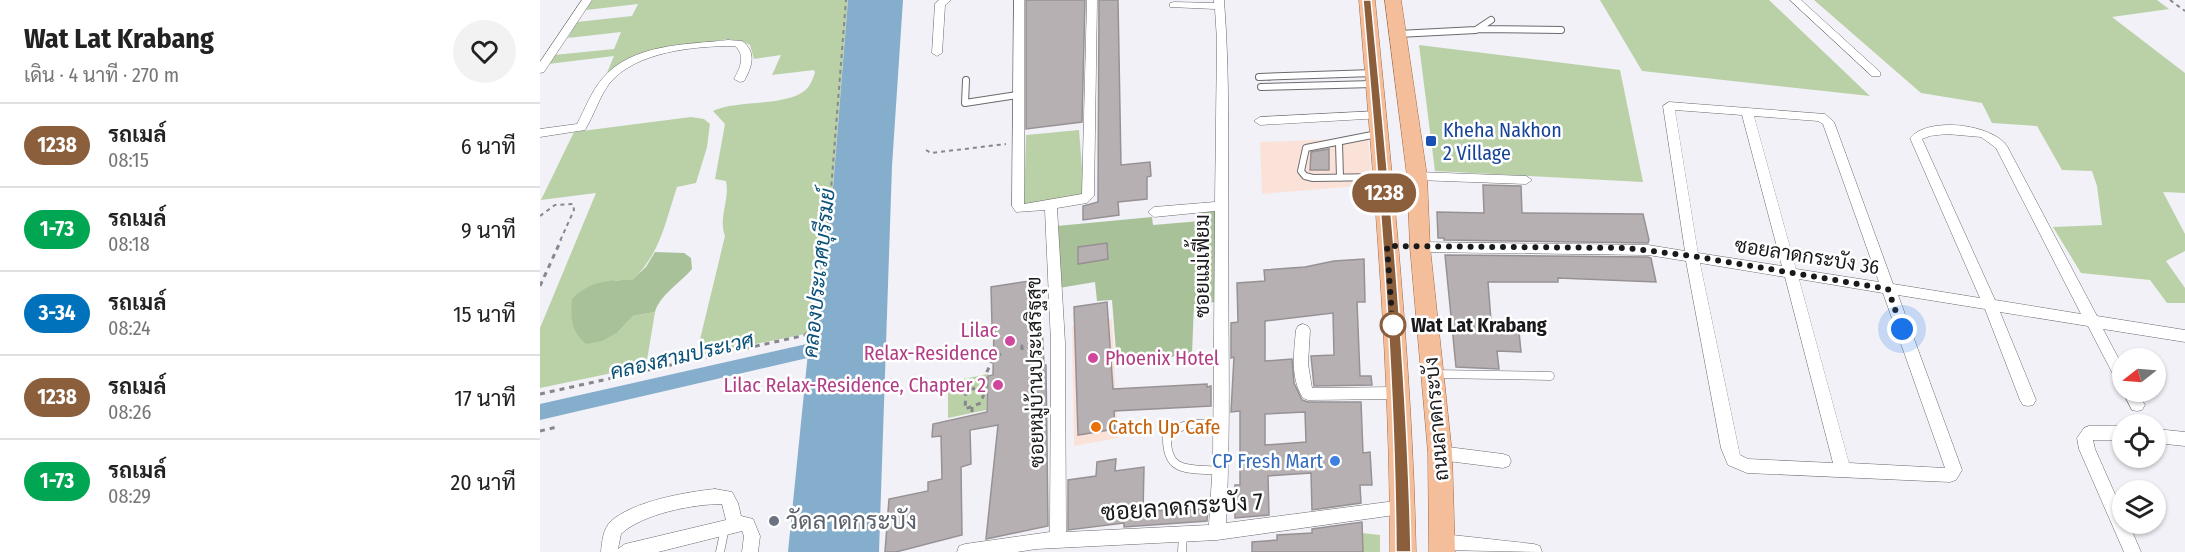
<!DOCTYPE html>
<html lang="th">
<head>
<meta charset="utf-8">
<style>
	body { margin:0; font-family:"Fira Sans Condensed",Sarabun,sans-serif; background:#f2f2f2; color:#222; height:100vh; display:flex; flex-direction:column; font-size:22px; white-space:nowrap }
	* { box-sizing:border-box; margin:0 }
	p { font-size:20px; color:#767676 }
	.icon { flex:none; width:33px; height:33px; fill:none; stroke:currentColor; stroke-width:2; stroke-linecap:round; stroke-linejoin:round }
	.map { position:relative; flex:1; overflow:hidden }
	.side { display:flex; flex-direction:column; background:#fff; width:540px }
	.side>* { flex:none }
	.badge { padding:0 12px; border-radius:20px; font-size:21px; line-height:39px }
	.needle { width:39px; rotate:253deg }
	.fabs { position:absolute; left:1572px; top:348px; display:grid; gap:12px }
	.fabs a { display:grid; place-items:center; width:54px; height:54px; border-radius:50%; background:#fff; box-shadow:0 2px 4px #0004; font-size:30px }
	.you { position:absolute; width:30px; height:30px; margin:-15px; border:4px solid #fff; border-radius:50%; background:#1a73e8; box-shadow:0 0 0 9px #1a73e833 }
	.map>.badge { position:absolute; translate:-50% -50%; box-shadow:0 0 0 3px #fff }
	.round { display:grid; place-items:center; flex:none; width:63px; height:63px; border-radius:32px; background:#f2f2f2 }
	.headline { display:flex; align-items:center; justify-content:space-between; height:102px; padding:0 24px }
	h1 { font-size:28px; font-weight:700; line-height:45px }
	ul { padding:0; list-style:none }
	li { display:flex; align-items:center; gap:18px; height:84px; padding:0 24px; border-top:2px solid #e0e0e0 }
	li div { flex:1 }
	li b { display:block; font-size:22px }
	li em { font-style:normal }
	li .badge { min-width:66px; font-weight:700; text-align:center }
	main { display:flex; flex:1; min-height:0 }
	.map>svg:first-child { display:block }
	.commercial { fill:#fae2d8 }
	.green { fill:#bad1a8 }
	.forest { fill:#a9c198 }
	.water { fill:#85adcc }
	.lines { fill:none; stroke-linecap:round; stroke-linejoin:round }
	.canal { fill:#85adcc; fill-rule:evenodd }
	.building { fill:#b7b0b3; stroke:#979194; stroke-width:1.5; fill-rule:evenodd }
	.lane-far1-casing { stroke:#6a6a6f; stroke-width:8 }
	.lane-casing { stroke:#6a6a6f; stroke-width:9 }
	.street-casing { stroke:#6a6a6f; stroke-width:1 }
	.primary-casing { stroke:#a36942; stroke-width:1 }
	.path-far1 { stroke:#87878c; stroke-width:2; stroke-dasharray:4 4; stroke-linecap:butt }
	.path { stroke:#87878c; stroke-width:3; stroke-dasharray:5 5; stroke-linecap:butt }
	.lane-far1 { stroke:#fff; stroke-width:6 }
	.lane { stroke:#fff; stroke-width:8 }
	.street { fill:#fff; fill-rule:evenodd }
	.primary { fill:#f4be9a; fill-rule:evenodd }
	.line { fill:#8b5e3c; stroke:#fff; stroke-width:1.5 }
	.walk { stroke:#1a1a1d; stroke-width:6; stroke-dasharray:0 10.8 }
	.transit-dot { fill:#1a4fb4; stroke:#fff; stroke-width:2 }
	.stop-dot { fill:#fff; stroke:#8b5e3c; stroke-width:3 }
	.hotel-dot { fill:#d1479c; stroke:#fff; stroke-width:2 }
	.food-dot { fill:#e8710a; stroke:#fff; stroke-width:2 }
	.shop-dot { fill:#3f7fe0; stroke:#fff; stroke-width:2 }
	.worship-dot { fill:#6b7280; stroke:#fff; stroke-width:2 }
	.labels { text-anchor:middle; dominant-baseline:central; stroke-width:5; stroke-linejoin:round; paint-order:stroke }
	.transit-label { font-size:20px; fill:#164399; stroke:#fff; text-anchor:start }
	.street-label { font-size:20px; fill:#1a1a1d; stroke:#fff }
	.stop-label { font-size:20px; font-weight:bold; fill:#1a1a1d; stroke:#fff; text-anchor:start }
	.hotel-label { font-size:20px; fill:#b23c85; stroke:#fff; text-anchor:end }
	.food-label { font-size:20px; fill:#c56008; stroke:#fff; text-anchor:start }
	.shop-label { font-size:20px; fill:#366cbe; stroke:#fff; text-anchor:end }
	.water-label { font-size:21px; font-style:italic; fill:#0b5179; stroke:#fff }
	.near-street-label { font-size:24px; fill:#1a1a1d; stroke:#fff }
	.near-worship-label { font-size:24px; fill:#5b616d; stroke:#fff; text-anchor:start }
</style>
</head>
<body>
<main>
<section class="side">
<div class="headline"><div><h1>Wat Lat Krabang</h1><p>เดิน · 4 นาที · 270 m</p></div><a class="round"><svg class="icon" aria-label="heart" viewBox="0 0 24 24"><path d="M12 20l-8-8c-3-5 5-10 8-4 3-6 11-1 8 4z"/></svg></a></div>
<ul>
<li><span class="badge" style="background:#8b5e3c;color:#fff">1238</span><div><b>รถเมล์</b><p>08:15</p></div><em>6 นาที</em></li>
<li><span class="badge" style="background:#00a651;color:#fff">1-73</span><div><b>รถเมล์</b><p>08:18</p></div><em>9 นาที</em></li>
<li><span class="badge" style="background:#0072bc;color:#fff">3-34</span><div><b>รถเมล์</b><p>08:24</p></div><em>15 นาที</em></li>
<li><span class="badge" style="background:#8b5e3c;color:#fff">1238</span><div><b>รถเมล์</b><p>08:26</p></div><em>17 นาที</em></li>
<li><span class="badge" style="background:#00a651;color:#fff">1-73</span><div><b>รถเมล์</b><p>08:29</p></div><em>20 นาที</em></li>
</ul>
</section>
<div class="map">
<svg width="1645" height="552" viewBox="0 0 1645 552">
	<rect width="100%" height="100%" fill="#f1f1f7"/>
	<path class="commercial" d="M828 138 832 185 722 194 720 142Z
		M572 319 578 438 534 446 532 326Z"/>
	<path class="green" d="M52 0H308L291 213 270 333 156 356 185 236C178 217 190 200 186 181L175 179 185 124 173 111C196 99 254 108 269 86 272 82 273 77 275 73L274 70 232 75 241 55 214 59 210 45 201 41 188 39 106 51 90 58 64 80 74 56 8 64 14 55 74 49 81 32 28 38 37 22 92 16 98 4 46 10Z
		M1060 0H1229L1330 96 1102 71Z
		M1274 0H1617L1629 9 1572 17 1645 73V193L1623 192 1645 234V251L1626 261 1645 288V303H1627L1610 280 1541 273 1513 227 1562 225 1557 186 1552 171 1522 170 1497 126 1452 123 1442 103 1381 93Z
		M879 45 1080 70 1103 182 895 171Z
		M151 117 164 119 170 124 167 147 156 183 137 187C125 223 120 255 92 280H75L78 332 93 316 115 312 106 366 0 388V328L56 193 1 200 34 132Z
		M539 130 544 194 484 206 486 135Z
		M448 374 446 410 408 418V382Z
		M822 533 840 535V552H823Z"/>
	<path class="forest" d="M676 210 675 302 654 304 652 354 577 364 572 300 557 301 555 282 519 288 517 226 612 217 613 225 661 221V212Z
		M115 252 144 253 151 258 152 269C140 283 120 295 115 312L93 316 78 332 62 341 46 344C30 330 31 320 32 299 50 281 67 280 92 280L106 267Z"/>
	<path class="water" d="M308 0H363L352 166 339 552H248L270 333 291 213Z"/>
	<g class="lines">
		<path class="canal" d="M289 339 295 341 298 346 295 351 289 353 0 420V404Z"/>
	</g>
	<path class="building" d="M486 0H545L542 122 486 129Z
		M559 0H578L581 165 610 162 611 176 607 177V199L578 202 579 215 543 220V206L558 202Z
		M789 149V170H770L771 152Z
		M943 185 981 186 982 213 1103 214 1109 240 1108 243 904 240V238H898L897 212 944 213Z
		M567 243 568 259 538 264V247Z
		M905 255 1108 257 1111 258 1116 282 1018 278V282H948L951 321 978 322 981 352 957 351 959 369 916 367Z
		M824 259 825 302H817L820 376H831L832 385 774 386 771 356 794 355 793 313 725 321V361L752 359 754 383 762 400 768 402H821L823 453 830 452 832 485H820L821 503 772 510 771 473 728 476 729 515 695 518V485H700V411L691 412 694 357 691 358V323L698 322 697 283 725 281 724 270 765 267 794 261ZM765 412 766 442 725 445V414Z
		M489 281 491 329 502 326 504 365H506L508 526 446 539 458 425 430 430 431 464 421 467 422 535 356 552H345L349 499 388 491V482L402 479 401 436 392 437 393 424 447 412 448 376 453 375 454 324 452 325 451 287Z
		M567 302 573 389 667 384V387L671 386V406L574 411 575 429 538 435 534 307Z
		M576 459 575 471 604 467 603 511 668 509 667 521 584 527V523L528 530V480L556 476 557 462Z
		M822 522 823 552H712V542L737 540V535L772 533V529Z"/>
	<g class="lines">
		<defs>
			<path id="lane-far1" d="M938 29 1021 30
				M858 34 936 30 951 20
				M719 77 833 73
				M426 80 425 103 477 95
				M721 87 833 84
				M837 134 766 148 761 171 765 176 773 178 841 177
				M799 143 800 178"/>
			<path id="lane" d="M895 374 1010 376
				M680 424C659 423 642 421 627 437 626 475 651 468 680 471
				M180 552 185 528
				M642 552 643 534"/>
			<path id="street" d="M42 0H52L4 72 0 73V62Z
				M399 0H411L405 5 402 53 397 56 392 53 395 4Z
				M474 0H484V204L542 194 547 0H557L554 196 547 203 517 208 525 343 526 532 669 525 673 461 675 211 614 217 608 212 614 207 675 202 677 40 675 9 630 7V3L634 2 674 3V0H684C690 77 688 155 688 232 688 329 691 426 686 523L863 500 869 503 871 508 869 513 677 540 496 549 477 552H417L419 546 425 544 510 532 511 343 505 210 476 212 472 206Z
				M1250 0H1261L1340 72V76H1332Z
				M188 40 202 41C217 52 212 67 204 81L200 82 194 79C200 68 206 56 195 46 156 46 95 51 69 84 59 98 54 115 45 130L0 137V129L37 124C45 109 51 92 62 79 92 43 146 45 188 40Z
				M1129 102 1285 114 1294 122 1353 284 1440 298 1370 138C1388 116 1452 124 1467 146L1557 316 1645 330V342L1563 329 1582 365V384L1577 382 1548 326 1460 312 1496 400 1493 405 1488 406 1483 405 1480 400 1445 309 1358 295 1422 470 1416 480 1410 482 1207 473 1188 465 1181 448 1146 261 1108 255 880 252 873 247 880 242 1108 245 1145 251 1123 106ZM1135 110 1202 115 1242 266 1158 253ZM1214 116 1278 121 1283 124 1339 282 1256 269ZM1407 134 1441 137 1456 148 1541 314 1455 300 1382 139 1390 136ZM1160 263 1245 277 1293 463 1208 459 1200 455ZM1259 279 1343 293 1405 468 1309 463Z
				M838 111 844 115 842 118 720 125 714 121 720 117Z
				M877 172 986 176 992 180 986 184 877 180 871 176Z
				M763 324 768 326 770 330 768 364 772 388 857 387 862 389 864 393 862 397 857 399 768 400 763 398C750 378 754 353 756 330L758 326Z
				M1583 392H1597L1605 405 1602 410 1597 411 1592 410Z
				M1549 426H1582V440H1553L1555 449 1582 510V524H1589L1601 552H1584L1539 449 1537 438 1544 428Z
				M1616 429 1645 432V446L1616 443Z
				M900 446 963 454 969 456 971 461 969 466 963 468 900 460 894 458 892 453 894 448Z
				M175 489 192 492 198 503 201 516 213 519 220 536 218 552H202L204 536 202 531 118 552H61C62 541 63 529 71 521 94 501 146 492 175 489ZM182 504 186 520 85 544 78 549 81 534C102 514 153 504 182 504Z
				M903 534 994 544 1000 546 1002 552 903 550 897 548 895 542 897 536Z"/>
			<path id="primary" d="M819 0H835C853 183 872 368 876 552H850C850 368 834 184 819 0Z
				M845 0H861L887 176 890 247 912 453 915 552H889L888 453 870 247 867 176Z"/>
		</defs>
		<use href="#lane-far1" class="lane-far1-casing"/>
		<use href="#lane" class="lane-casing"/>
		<use href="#street" class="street-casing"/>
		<use href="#primary" class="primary-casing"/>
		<path class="path-far1" d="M1630 0 1645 11
			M386 150 391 153 466 144
			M0 216 15 205 33 204 34 210 20 241
			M284 241 289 215 306 0"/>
		<path class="path" d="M0 286 21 240
			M482 350V346L486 345
			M445 387 426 390 425 409 441 403 445 390
			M447 390H445L446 374 454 356 461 354
			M0 394 266 335 284 240
			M432 407V416
			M0 431 17 427"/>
		<use href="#lane-far1" class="lane-far1"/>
		<use href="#lane" class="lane"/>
		<use href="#street" class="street"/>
		<use href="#primary" class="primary"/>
	</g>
	<path class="line" d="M823 0H831C849 183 867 368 871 552H856C855 368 839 184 823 0Z"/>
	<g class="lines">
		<path class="walk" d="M853 325V330L847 246 1087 248 1152 256 1348 289 1362 329"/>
	</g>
	<rect class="transit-dot" x="885" y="135" width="12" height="12" rx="3"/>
	<circle class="stop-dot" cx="853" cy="325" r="12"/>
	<g class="hotel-dot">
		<circle cx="470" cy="341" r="6"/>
		<circle cx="553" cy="358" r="6"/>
		<circle cx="458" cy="385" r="6"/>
	</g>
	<circle class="food-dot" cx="556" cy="427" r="6"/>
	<circle class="shop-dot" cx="795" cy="461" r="6"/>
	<circle class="worship-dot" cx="234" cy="521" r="6"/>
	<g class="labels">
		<g class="transit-label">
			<text x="903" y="130">Kheha Nakhon<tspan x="903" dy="23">2 Village</tspan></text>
		</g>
		<g class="street-label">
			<text transform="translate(1267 256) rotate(9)">ซอยลาดกระบัง 36</text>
			<text transform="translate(662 266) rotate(-90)">ซอยแม่เฟี้ยม</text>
			<text transform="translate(495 372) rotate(-91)">ซอยหมู่บ้านประเสริฐสุข</text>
			<text transform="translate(896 419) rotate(-95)">ถนนลาดกระบัง</text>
		</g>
		<g class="stop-label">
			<text x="871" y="325">Wat Lat Krabang</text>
		</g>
		<g class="hotel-label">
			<text x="458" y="330">Lilac<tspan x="458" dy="23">Relax-Residence</tspan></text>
			<text x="565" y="358" text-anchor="start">Phoenix Hotel</text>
			<text x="446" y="385">Lilac Relax-Residence, Chapter 2</text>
		</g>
		<g class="food-label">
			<text x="568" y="427">Catch Up Cafe</text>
		</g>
		<g class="shop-label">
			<text x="783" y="461">CP Fresh Mart</text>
		</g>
		<g class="water-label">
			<text transform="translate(279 273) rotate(-84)">คลองประเวศบุรีรมย์</text>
			<text transform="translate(142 356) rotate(-13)">คลองสามประเวศ</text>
		</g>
		<g class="near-street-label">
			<text transform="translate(642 507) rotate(-4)">ซอยลาดกระบัง 7</text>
		</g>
		<g class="near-worship-label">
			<text x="246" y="521">วัดลาดกระบัง</text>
		</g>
	</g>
</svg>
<div class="fabs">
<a><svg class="needle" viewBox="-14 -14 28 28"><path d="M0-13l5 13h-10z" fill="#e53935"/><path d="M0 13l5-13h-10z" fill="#767676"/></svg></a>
<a><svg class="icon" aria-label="locate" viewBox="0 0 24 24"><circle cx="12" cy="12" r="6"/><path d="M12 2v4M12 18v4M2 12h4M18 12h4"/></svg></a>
<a><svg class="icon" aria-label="layers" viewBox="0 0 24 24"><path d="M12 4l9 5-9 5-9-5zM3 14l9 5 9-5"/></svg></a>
</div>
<div class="you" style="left:1362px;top:329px"></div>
<b class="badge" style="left:844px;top:193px;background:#8b5e3c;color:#fff">1238</b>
</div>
</main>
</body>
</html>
